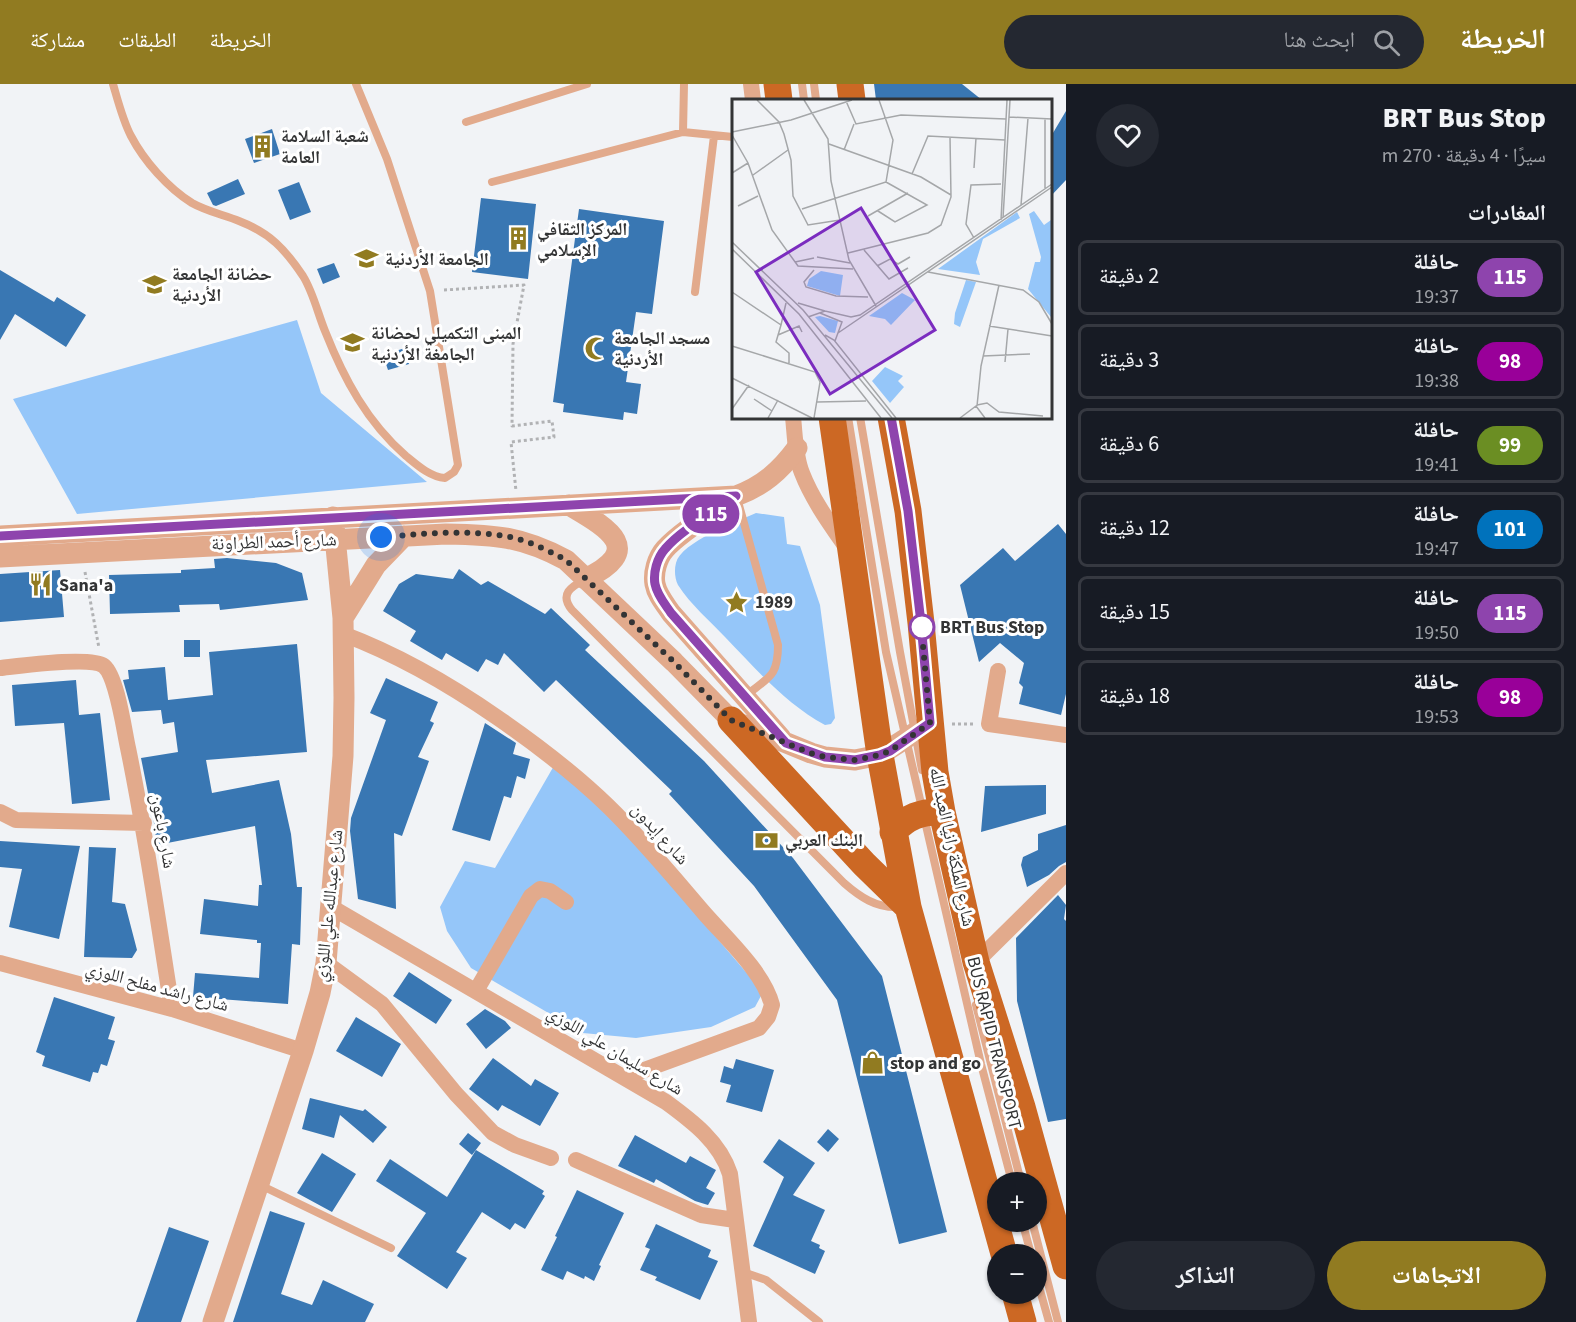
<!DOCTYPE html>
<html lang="ar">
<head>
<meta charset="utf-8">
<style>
	body { margin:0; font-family:"Source Sans 3","Noto Naskh Arabic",sans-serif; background:#242831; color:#f1f3f6; direction:rtl; height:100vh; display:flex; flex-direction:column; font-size:22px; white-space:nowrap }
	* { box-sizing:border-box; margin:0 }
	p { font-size:20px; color:#9ea1a6 }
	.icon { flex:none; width:33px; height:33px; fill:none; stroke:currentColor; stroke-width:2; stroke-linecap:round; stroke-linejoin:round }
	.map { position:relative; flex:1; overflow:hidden; direction:ltr }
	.sheet { display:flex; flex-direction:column; background:#171b24; width:510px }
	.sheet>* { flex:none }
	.badge { padding:0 12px; border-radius:20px; font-size:21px; line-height:39px }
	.controls { position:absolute; left:987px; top:1088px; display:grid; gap:12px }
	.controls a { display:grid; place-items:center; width:60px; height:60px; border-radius:50%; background:#171b24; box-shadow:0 2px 4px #0004; font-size:30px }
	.you { position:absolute; width:30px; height:30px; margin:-15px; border:4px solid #fff; border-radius:50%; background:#1a73e8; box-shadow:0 0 0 9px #1a73e833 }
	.map>.badge { position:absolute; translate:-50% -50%; box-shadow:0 0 0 3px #fff }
	h2 { padding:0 30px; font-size:22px; line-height:54px }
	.round { display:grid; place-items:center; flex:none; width:63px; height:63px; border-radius:32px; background:#242831 }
	.headline { display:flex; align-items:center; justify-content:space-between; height:102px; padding:0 30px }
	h1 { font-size:28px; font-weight:800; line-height:45px }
	.action { display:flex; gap:12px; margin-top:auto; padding:12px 30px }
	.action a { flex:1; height:69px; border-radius:36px; background:#917b21; color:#fff; font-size:24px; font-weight:800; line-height:69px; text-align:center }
	.action a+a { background:#242831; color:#f1f3f6 }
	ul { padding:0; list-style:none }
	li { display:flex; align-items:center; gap:18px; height:75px; margin:0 12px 9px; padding:0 18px; border:3px solid #363941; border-radius:9px }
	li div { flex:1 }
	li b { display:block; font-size:22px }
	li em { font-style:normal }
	li .badge { min-width:66px; font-weight:700; text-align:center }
	header { display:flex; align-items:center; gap:36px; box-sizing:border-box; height:84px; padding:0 30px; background:#917b21; color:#fff }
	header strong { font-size:28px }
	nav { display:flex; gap:33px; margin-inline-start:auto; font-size:21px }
	.search { width:420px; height:54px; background:#242831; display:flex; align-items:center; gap:15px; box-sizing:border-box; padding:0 21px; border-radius:33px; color:#9ea1a6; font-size:22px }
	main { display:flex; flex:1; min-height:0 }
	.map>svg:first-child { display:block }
	.green { fill:#95c6f9 }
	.building { fill:#3977b3 }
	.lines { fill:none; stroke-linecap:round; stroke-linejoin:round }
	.path { stroke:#b1b2b4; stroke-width:3; stroke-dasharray:3 3; stroke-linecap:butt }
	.service { stroke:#e2aa8c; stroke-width:8 }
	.minor { stroke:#e2aa8c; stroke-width:16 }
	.tertiary { stroke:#e2aa8c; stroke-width:21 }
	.primary { stroke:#cc6824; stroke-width:27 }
	.line-casing { stroke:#fff; stroke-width:14 }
	.line { stroke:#8e44ad; stroke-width:9 }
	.walk { stroke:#333435; stroke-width:6; stroke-dasharray:0 10.8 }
	.stop-dot { fill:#fff; stroke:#8e44ad; stroke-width:3 }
	.labels { text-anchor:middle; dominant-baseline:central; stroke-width:6; stroke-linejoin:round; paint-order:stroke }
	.poi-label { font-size:18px; font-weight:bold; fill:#333435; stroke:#fff; text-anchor:start }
	.street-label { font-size:18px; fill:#333435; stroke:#fff }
	.stop-label { font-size:18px; font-weight:bold; fill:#333435; stroke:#fff; text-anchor:start }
	.inset-road { fill:none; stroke:#a5a7a9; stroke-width:1.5 }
	.view { fill:#7b2cbf; fill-opacity:0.15; stroke:#7b2cbf; stroke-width:3 }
	.inset-edge { fill:none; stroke:#333435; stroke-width:3 }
</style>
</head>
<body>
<header>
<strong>الخريطة</strong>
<div class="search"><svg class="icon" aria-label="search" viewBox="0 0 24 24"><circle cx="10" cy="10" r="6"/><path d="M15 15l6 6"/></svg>ابحث هنا</div>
<nav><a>الخريطة</a><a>الطبقات</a><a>مشاركة</a></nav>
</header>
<main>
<section class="sheet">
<div class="headline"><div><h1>BRT Bus Stop</h1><p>سيرًا · 4 دقيقة · 270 m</p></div><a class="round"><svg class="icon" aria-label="heart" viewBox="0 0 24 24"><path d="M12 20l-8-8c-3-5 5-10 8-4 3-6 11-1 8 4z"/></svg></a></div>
<h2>المغادرات</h2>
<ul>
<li><span class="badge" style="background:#8e44ad;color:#fff">115</span><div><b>حافلة</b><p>19:37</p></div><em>2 دقيقة</em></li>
<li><span class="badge" style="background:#909;color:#fff">98</span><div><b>حافلة</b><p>19:38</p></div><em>3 دقيقة</em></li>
<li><span class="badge" style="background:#6b8e23;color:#fff">99</span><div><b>حافلة</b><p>19:41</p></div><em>6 دقيقة</em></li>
<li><span class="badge" style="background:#0072bc;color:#fff">101</span><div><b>حافلة</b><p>19:47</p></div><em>12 دقيقة</em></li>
<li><span class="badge" style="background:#8e44ad;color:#fff">115</span><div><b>حافلة</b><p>19:50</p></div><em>15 دقيقة</em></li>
<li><span class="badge" style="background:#909;color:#fff">98</span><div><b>حافلة</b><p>19:53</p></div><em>18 دقيقة</em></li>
</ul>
<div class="action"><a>الاتجاهات</a><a>التذاكر</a></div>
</section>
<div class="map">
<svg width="1066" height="1238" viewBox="0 0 1066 1238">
	<rect width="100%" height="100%" fill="#f1f3f6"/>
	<path class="green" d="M297 236 321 309 427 398 77 430 13 315Z
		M756 429 784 433 787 460 800 462 820 521 835 634 831 640 825 641C785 619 756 585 725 553 710 537 690 520 678 501 675 495 674 486 676 479 681 458 737 438 756 429Z
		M555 680 604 722 757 901 762 910 755 923 711 943 636 954 583 949 471 884 447 847 440 823 465 777 495 784Z"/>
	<path class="building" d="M874 0H962L982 16H876Z
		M1066 27V96L1050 113V54Z
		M272 45 280 70 254 79 245 55Z
		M238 95 245 110 216 122 213 121 207 109Z
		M299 98 311 128 290 136 278 106Z
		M481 114 536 120 528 195 472 188Z
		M579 125 664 137 652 230 636 228 626 298 641 300 637 330 624 328 623 336 563 328 564 320 553 318Z
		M334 179 340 193 323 200 317 185Z
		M0 186 54 218 57 213 86 231 66 263 15 230 0 256Z
		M405 264 409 280 388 286 383 271Z
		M1058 440 1066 450V610L1061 631 1019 620 1023 603 1019 599 1024 579 1000 559 979 578 960 501 1003 464 1015 477Z
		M227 474 276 479 302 489 308 516 220 526 219 520 179 521 180 528 110 530 109 491 181 489V486L215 484 214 475Z
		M459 485 481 501 488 497 545 530 551 524 590 561 585 566 704 677 793 774 882 892 947 1148 899 1160 837 916 754 802 669 710 672 707 556 596 544 608 504 569 498 581 486 575 478 588 446 569 442 576 410 557 416 547 383 527 399 500 416 490 453 495Z
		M60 486 64 533 0 538V490Z
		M184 556H200V573H184Z
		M297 560 307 668 206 676 212 709 279 696 291 750 297 803H302L300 861 292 860 288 920 193 913 195 889 259 894 261 859H257V856L200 850 204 815 258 822 259 801H262L255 742 157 761 154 739 141 674 178 668 174 638 163 640 161 626 132 628 123 596 129 595 128 586 165 583 168 616 213 611 209 568Z
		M386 594 438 618 430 637 434 639 418 673 429 677 402 752 394 749 396 825 358 815 350 747 351 734 386 636 370 629Z
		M76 596 79 631 100 629 110 716 72 720 64 639 15 642 12 601Z
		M485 639 516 659 513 670 530 675 525 695 517 692 511 714 504 712 490 757 452 746Z
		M1046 701V730L981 748 985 702Z
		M1066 741V778L1059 782 1049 791 1027 803 1021 781 1023 773 1038 766V750Z
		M0 757 80 762 59 855 9 843 22 785 0 783Z
		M89 763 116 764 112 818 125 820 137 866 132 874 84 873Z
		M1058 811 1066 821 1064 835 1066 837V1035L1048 1038 1017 917 1016 854Z
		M409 888 452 916 436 940 393 912Z
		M54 913 115 933 108 955 115 957 107 982 101 980 98 989 93 988 90 998 42 982 45 972 36 968Z
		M485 925 505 937 511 944 486 965 466 940Z
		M356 933 401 960 382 993 336 967Z
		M493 974 531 1002 535 995 559 1009 540 1042 502 1021 498 1027 469 1005Z
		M736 975 774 986 762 1028 726 1018 731 1001 720 998 724 982 733 985Z
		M310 1014 363 1027 365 1025 387 1043 373 1059 340 1031 334 1054 302 1045Z
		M828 1045 839 1055 828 1068 817 1058Z
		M468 1049 481 1059 472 1071 459 1060Z
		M635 1051 686 1079 690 1072 716 1086 706 1104 715 1109 708 1121 695 1117 656 1095 654 1099 618 1082Z
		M779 1055 815 1079 793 1111 825 1126 811 1157 820 1161 819 1164 825 1167 815 1190 753 1162 784 1093 763 1078Z
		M476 1066 544 1107 542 1110 545 1112 525 1145 515 1139 510 1146 482 1128 456 1168 467 1174 447 1205 397 1172 426 1129 376 1097 390 1075 447 1113Z
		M322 1069 356 1090 332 1128 297 1109Z
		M577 1106 624 1129 599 1181 601 1182 594 1197 585 1192 584 1195 567 1187 563 1196 541 1186 557 1153 555 1152Z
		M270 1127 305 1139 281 1210 312 1221 323 1196 374 1220 365 1238H233Z
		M656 1140 711 1166 708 1173 718 1177 700 1216 655 1196 657 1193 640 1186 650 1165 645 1163Z
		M169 1143 209 1157 181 1238H136Z"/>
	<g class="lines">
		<path class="path" d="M444 206 524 201 513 260 512 342 552 337 554 353 511 358 516 407
			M85 488 99 564
			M952 640H973"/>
		<path class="service" d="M113 0C118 17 123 37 131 52 144 77 168 104 192 119 206 127 224 131 239 137 270 149 285 165 303 192 313 208 318 230 325 247 344 295 367 338 406 372 417 381 430 393 445 394L454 388 458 381 430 207 387 75 356 0
			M802 0 804 16
			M814 0 816 16
			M466 38 587 0
			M683 48 684 0
			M492 98 683 48 733 53
			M695 208 714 52
			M848 333 886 568 981 980 1012 1098
			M860 333 900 568 922 686
			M737 414 778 561C778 593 769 593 745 612
			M585 495C571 503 559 510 572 526L844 799C860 813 876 824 898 823
			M976 921 1021 1098
			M258 1100 391 1164
			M1022 1137 1031 1170
			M1032 1137 1058 1238
			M743 1188 766 1196 819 1238
			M1036 1192 1049 1238"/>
		<path class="minor" d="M751 0 753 16
			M793 333C795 351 795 372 802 389 812 415 830 440 846 463
			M343 550C399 571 449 600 498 634 537 661 574 689 608 722 643 756 674 794 705 830 727 855 764 889 772 921L768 933 759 944 625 993
			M0 584C19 582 91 572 104 582 117 593 124 646 128 664 146 751 158 837 172 925
			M998 587 989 640 1066 651
			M0 728 16 736 144 739
			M331 823 666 1018C692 1037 720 1058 730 1090L749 1238
			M976 878 1066 789
			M0 879 172 925 303 967
			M326 879 382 920 456 1010 493 1049 515 1061 551 1074
			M476 907 531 812 540 805 550 807 566 818
			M576 1076 701 1131 735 1136"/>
		<path class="tertiary" d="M736 412C716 426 680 448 665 465 657 474 653 489 655 500 657 511 665 520 671 529L781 654
			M569 421C606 443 648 465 585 495
			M0 452 736 412C763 402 780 387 797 364
			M0 473 446 450C496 451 521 452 566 476L674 578 731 636 811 669 825 673 855 676 880 671 930 639
			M343 534 376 481 404 452
			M213 1238 303 967 320 909 326 879 343 672 344 614 343 534 333 433"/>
		<path class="primary" d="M777 0 779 16
			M850 0 852 16
			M832 333 880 671 908 823 1004 1170
			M891 333 908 427 921 539 935 688 942 728 976 878 1022 1023 1066 1182
			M731 636 864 780 908 823
			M893 748C907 733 921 727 942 728
			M1015 1209 1023 1238"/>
	</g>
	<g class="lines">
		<defs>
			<path id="line" d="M0 452 736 412C715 427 681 446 665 465 657 474 653 489 655 500 657 511 665 520 671 529L786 659 825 673 855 676 880 671 890 667 930 639 921 539 908 427 891 333"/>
		</defs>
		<use href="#line" class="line-casing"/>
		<use href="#line" class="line"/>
		<path class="walk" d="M381 453C423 450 468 445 510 453 530 457 549 467 566 476L674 578 731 636 810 669 825 673 855 676 880 671 890 667 930 639 921 539 922 543"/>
	</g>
	<defs>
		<symbol id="building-bare" viewBox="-9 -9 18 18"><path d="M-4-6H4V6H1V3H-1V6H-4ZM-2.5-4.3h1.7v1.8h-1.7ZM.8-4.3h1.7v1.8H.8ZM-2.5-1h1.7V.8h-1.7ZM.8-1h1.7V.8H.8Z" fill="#917b21" stroke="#fff" stroke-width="2.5" paint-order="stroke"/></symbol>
		<symbol id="university-bare" viewBox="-9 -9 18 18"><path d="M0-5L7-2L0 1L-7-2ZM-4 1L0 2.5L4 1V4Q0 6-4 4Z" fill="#917b21" stroke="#fff" stroke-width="2.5" paint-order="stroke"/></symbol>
		<symbol id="school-bare" viewBox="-9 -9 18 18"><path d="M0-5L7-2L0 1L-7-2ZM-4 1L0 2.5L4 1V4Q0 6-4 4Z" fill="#917b21" stroke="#fff" stroke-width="2.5" paint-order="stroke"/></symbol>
		<symbol id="mosque-bare" viewBox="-9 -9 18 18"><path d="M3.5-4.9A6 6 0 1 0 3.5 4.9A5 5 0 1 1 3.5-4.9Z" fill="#917b21" stroke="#fff" stroke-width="2.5" paint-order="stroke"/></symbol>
		<symbol id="restaurant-bare" viewBox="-9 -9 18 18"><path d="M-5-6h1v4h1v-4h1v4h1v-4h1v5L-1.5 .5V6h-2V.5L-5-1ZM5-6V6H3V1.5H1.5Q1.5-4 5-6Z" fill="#917b21" stroke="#fff" stroke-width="2.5" paint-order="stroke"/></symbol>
		<symbol id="sight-bare" viewBox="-9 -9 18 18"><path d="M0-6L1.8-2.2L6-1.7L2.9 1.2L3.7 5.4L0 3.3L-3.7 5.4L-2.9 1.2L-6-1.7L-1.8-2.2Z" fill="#917b21" stroke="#fff" stroke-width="2.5" paint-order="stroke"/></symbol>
		<symbol id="bank-bare" viewBox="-9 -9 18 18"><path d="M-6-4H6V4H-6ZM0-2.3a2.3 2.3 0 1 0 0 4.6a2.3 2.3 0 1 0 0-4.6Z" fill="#917b21" stroke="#fff" stroke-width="2.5" paint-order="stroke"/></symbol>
		<symbol id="shop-bare" viewBox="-9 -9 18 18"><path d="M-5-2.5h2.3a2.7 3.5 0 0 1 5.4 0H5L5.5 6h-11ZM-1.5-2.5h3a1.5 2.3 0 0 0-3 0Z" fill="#917b21" stroke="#fff" stroke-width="2.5" paint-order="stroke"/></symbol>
	</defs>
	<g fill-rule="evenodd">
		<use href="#building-bare" x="246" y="46" width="33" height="33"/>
		<use href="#building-bare" x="502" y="138" width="33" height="33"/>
		<use href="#university-bare" x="350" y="158" width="33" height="33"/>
		<use href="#school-bare" x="138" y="184" width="33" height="33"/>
		<use href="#school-bare" x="336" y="242" width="33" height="33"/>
		<use href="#mosque-bare" x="580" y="248" width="33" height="33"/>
		<use href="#restaurant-bare" x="24" y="484" width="33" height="33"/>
		<use href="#sight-bare" x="720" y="502" width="33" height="33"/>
		<use href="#bank-bare" x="750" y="740" width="33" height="33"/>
		<use href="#shop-bare" x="856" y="962" width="33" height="33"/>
	</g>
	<circle class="stop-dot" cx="922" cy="543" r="12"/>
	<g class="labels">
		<g class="poi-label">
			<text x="281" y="52">شعبة السلامة<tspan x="281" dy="21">العامة</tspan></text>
			<text x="537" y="145">المركز الثقافي<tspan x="537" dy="21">الإسلامي</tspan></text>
			<text x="385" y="175">الجامعة الأردنية</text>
			<text x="172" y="190">حضانة الجامعة<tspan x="172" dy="21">الأردنية</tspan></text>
			<text x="371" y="249">المبنى التكميلي لحضانة<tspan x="371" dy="21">الجامغة الأردنية</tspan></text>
			<text x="614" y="254">مسجد الجامعة<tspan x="614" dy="21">الأردنية</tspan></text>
			<text x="59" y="501">Sana'a</text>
			<text x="755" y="518">1989</text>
			<text x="785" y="756">البنك العربي</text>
			<text x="890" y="979">stop and go</text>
		</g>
		<g class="street-label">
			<text transform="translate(274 458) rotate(-2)">شارع أحمد الطراونة</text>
			<text transform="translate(163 747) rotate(80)">شارع باعون</text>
			<text transform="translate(660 750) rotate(48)">شارع إيدون</text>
			<text transform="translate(952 763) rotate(78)">شارع الملكة رانيا العبد الله</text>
			<text transform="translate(329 822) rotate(-84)">شارع عبدالله علي اللوزي</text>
			<text transform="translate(157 903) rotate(15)">شارع راشد مفلح اللوزي</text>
			<text transform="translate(994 959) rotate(76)">BUS RAPID TRANSPORT</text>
			<text transform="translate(615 967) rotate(31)">شارع سليمان علي اللوزي</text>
		</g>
		<g class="stop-label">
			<text x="940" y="543">BRT Bus Stop</text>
		</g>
	</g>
	<g transform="translate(732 15)">
		<rect width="320" height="320" fill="#f1f3f6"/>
		<path d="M302 112 312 126 319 121V218L296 190 303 163H308L309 158 297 115ZM285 113 288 119 251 140 244 163 248 176 206 170ZM89 172 111 176 108 197 75 187 77 180ZM234 181 244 183 228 228 222 225 223 214ZM170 194 183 201 159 226 153 220 137 217ZM88 217 106 222 103 234 97 233 83 218ZM153 268 171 277 166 282 172 288 158 304 140 282Z" fill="#95c6f9"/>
		<path class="inset-road" d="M25 1 47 23 52 35 59 61 61 97 76 126 108 121M72 1 96 40 99 82 117 161 144 207M114 2 124 25 169 16 274 20M277 18 320 20M313 20V89M0 33 59 21 120 1M0 36 16 64 40 131 66 167 121 170M97 45 189 78 219 96M112 51 122 25M242 69 244 39M0 74 16 64M180 75 196 37 273 41M21 76 56 51M289 106 296 19M6 107 26 97M70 110 154 83 161 41 147 1M146 112 163 123 195 106 154 83M136 117 176 94M271 119 278 1M269 121 275 1M242 139 234 125 239 86 269 85M0 143 71 211 160 319M0 150 67 215 149 319M132 151 157 180 176 169M116 154 196 134 209 126 219 98 218 38M85 158 118 164M63 163 82 159M145 167 158 160 166 165 178 158M82 171 72 183 74 188 104 197 136 198M196 173 291 191 307 203 320 225M0 193 49 226 44 243 57 254V264M66 204 93 212M88 214 110 223 103 242M76 218 93 212 119 218 128 216 320 85M49 226 54 204M257 227 320 237M106 234 320 88M46 236 67 227 70 233M93 236 102 241 164 319M0 247 83 273 88 283 82 319M251 257 298 255M273 263 276 230M0 279 80 319M22 300 40 312M85 303 134 302M245 306 255 304 267 313 311 317M245 307 249 267 267 186M0 310 17 286M36 319 46 301M228 319 244 307 253 319"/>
		<path class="view" d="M129 109 203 231 98 295 24 173Z"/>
		<rect width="320" height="320" class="inset-edge"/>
	</g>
</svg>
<div class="controls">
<a>+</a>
<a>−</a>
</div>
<div class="you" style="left:381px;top:453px"></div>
<b class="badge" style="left:711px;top:430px;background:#8e44ad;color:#fff">115</b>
</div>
</main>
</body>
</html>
